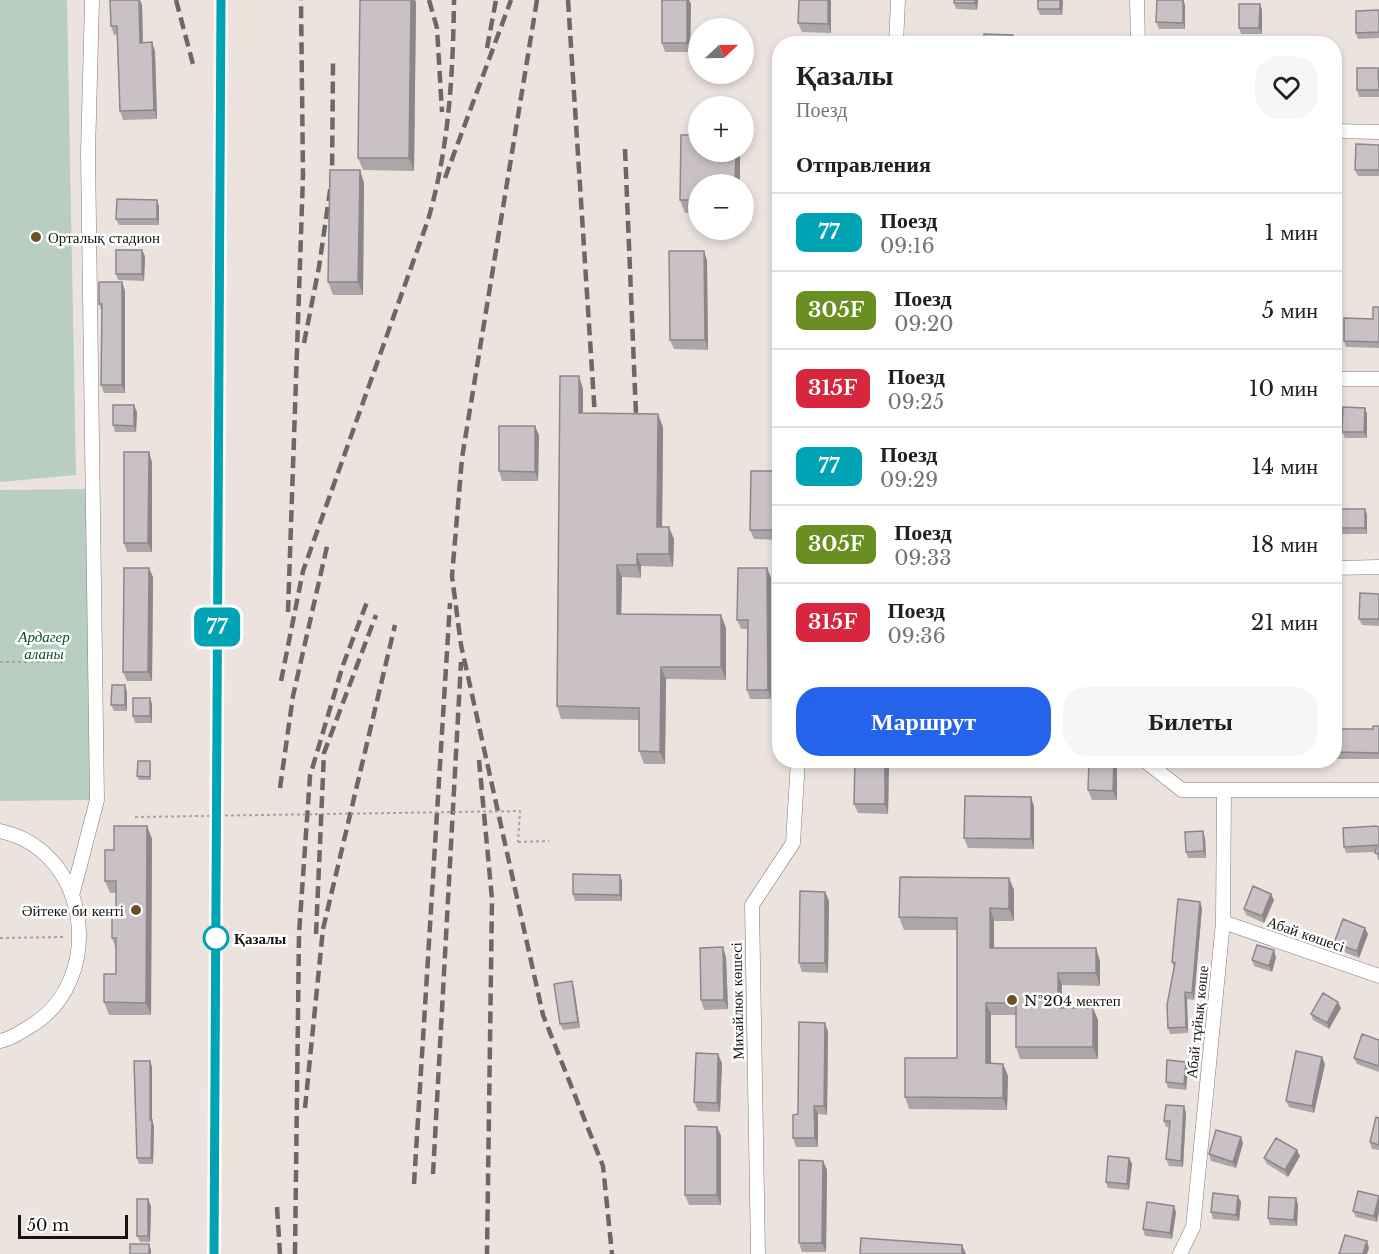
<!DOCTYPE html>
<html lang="ru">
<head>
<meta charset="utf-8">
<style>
	body { margin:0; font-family:"Libre Baskerville",serif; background:#f6f6f6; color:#202124; height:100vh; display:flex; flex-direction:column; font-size:22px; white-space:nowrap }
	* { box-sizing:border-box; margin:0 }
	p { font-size:20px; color:#757577 }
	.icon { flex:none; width:33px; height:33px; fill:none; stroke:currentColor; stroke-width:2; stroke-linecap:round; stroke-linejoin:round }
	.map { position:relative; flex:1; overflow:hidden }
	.panel { position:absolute; left:772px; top:36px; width:570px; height:732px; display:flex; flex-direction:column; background:#fff; border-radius:24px; box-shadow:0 3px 9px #0003 }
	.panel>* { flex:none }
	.badge { padding:0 12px; border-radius:9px; font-size:21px; line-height:39px }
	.needle { width:39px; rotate:68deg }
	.buttons { position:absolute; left:688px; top:18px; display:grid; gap:12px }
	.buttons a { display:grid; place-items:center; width:66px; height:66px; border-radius:50%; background:#fff; box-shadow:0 3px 9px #0003; font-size:30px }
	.scale { position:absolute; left:18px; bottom:15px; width:110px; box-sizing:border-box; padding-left:6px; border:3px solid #161312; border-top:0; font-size:16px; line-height:21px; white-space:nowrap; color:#161312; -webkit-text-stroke:4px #fff; paint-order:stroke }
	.map>.badge { position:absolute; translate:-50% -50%; box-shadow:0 0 0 3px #fff }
	h2 { padding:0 24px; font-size:22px; line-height:54px }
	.round { display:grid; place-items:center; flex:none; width:63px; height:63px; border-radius:24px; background:#f6f6f6 }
	.overview { display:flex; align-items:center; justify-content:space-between; height:102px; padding:0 24px }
	h1 { font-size:28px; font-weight:600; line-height:45px }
	.cta { display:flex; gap:12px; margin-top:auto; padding:12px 24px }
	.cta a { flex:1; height:69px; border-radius:24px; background:#2563eb; color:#fff; font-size:24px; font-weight:600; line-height:69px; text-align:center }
	.cta a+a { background:#f6f6f6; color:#202124 }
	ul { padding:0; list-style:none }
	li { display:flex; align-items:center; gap:18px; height:78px; padding:0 24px; border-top:2px solid #e0e0e0 }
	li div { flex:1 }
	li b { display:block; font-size:22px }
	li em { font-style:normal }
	li .badge { min-width:66px; font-weight:700; text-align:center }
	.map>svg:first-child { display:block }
	.green { fill:#b8cec1 }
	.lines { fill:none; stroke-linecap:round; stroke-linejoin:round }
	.minor-casing { stroke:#837b78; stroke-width:15 }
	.path { stroke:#a9a29f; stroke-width:2; stroke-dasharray:3 3; stroke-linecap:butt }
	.minor { stroke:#fff; stroke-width:14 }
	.rail { stroke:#6d6866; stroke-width:4.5; stroke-dasharray:12 6; stroke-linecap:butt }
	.path-bridge { stroke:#a9a29f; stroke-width:2; stroke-dasharray:3 3; stroke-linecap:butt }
	.wall { fill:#ada6a9 }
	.shaded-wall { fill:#8d878a }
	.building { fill:#c9c1c5; stroke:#8d878a; stroke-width:1.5 }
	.line-casing { stroke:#fff; stroke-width:14 }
	.line { stroke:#00a3b4; stroke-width:9 }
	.poi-dot { fill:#6b5123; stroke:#fff; stroke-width:2 }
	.stop-dot { fill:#fff; stroke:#00a3b4; stroke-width:3 }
	.labels { text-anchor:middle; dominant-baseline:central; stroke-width:5; stroke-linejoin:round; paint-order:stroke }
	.poi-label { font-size:15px; fill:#161312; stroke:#fff; text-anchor:start }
	.park-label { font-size:15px; font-style:italic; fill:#0a482e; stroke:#fff }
	.street-label { font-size:15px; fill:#161312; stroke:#fff }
	.stop-label { font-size:15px; font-weight:bold; fill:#161312; stroke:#fff; text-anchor:start }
</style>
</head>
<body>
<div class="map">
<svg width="1379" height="1254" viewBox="0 0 1379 1254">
	<rect width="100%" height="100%" fill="#ece3df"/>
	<path class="green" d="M0 0H67L76 475 0 482Z
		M87 489 91 800 0 801V490Z"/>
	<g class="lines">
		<defs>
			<path id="minor" d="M1137 0 1138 44
				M896 44 898 0
				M1335 131 1379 132
				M1335 379H1379
				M1335 568 1379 567
				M1144 760 1182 790H1379
				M0 831C91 850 107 982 29 1027 19 1033 11 1039 0 1041
				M73 892 97 800 88 153 92 0
				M1223 922 1379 976
				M758 1254 752 905 793 843 798 760
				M1180 1254 1193 1227 1223 922 1224 790"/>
		</defs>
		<use href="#minor" class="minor-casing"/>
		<path class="path" d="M0 662H66
			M518 842 549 841
			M0 938 64 937"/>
		<use href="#minor" class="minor"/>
		<path class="rail" d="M176 0 194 68
			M429 0 437 28 442 112
			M537 0 462 458 452 576 461 645 543 1015 603 1166 612 1254
			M568 0 595 417
			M487 48 496 0
			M625 149 636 415
			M445 178 511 0
			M304 343 319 267 332 177 333 63
			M288 612 303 176 301 0
			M281 681 303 571 428 220C449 148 453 75 454 0
			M479 760 492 899 487 1254
			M280 788 293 696 328 542
			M316 934 324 753 376 615
			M305 1108 323 929 395 625
			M433 1174 461 662
			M414 1184 450 603
			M277 1207 280 1254
			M214 1254 221 0
			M295 1254 299 934 310 776 343 665 367 602"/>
		<path class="path-bridge" d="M135 817 520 811 518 842"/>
	</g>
	<path class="wall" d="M831 0V33L802 32 798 23Z
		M978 0 977 10 956 9 954 3Z
		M1038 0H1063L1062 15H1040L1038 9Z
		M1183 0 1185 5V29H1159L1156 22Z
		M416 2 414 171 363 170 358 158Z
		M691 4 690 52H665L662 43Z
		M1260 4 1262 10V34H1241L1239 28Z
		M142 5 143 43 155 51 157 119 123 120 120 111 117 34 114 35 111 26Z
		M1379 10V38L1358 39 1356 33Z
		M1379 70V97H1359L1357 90Z
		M1379 145V176H1358L1355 170Z
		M360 170 364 183 363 295H333L328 282Z
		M699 184V213H685L680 200Z
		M159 206V225H119L116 219Z
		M704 251 707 261 708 350 674 349 670 340Z
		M145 256 144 281 118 280 116 274Z
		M122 282 125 291V393H104L101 385 102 312 99 304Z
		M1379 307V348L1346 347 1344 341 1373 319Z
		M583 389V413L663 427 662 527 674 539 673 567 641 566V578L622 577 621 614 721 615 726 628V680L666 679 665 764H644L639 751V720L561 719 557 706Z
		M1365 408 1367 414V438H1345L1342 432Z
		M137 412 136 432H115L113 425Z
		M539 435 538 481H502L499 471Z
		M152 462V552H127L124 543Z
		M773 471 777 480 776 540 754 539 750 530Z
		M1365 509 1367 515V534H1342L1340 528Z
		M767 568 771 578V699H750L747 690 748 629H741L737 620Z
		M153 577 152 681H127L123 672Z
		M1379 594V626L1362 625 1359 619Z
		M125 685 127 692V711H114L111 705Z
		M150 698 152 704V723H135L133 716Z
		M1379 726V759H1336L1335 756V729H1373Z
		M1117 760V800H1092L1088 790Z
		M889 762 888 814 858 813 854 804Z
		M151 764V780H139L137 776Z
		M1034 806V849L968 848 964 838Z
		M147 826 152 839 151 1015H109L104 1002 116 974V949L112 938 116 915V893H110L105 881 114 850Z
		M1379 827V860H1378L1376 852 1346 853 1344 847Z
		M1205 838 1206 858H1188L1186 852Z
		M620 875 622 881V901H575L573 894Z
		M1009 878 1014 890V921H994V948L1100 961V986L1062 985V1008H1093L1098 1020V1059H1020L1016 1047V1015H991V1063L1003 1064 1008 1076 1007 1110 909 1109 905 1097 957 1058V930H904L899 917Z
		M825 892 829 901 828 973 802 972 799 963Z
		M1271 894 1274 900 1264 923 1246 915 1244 909Z
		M1202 908 1194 1000 1187 999 1188 1033 1170 1034 1168 1028 1174 967 1172 962Z
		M1365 928 1368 934 1359 958 1336 949 1334 943Z
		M726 957 728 1009 704 1010 701 1000Z
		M1276 957 1272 972 1254 966 1252 960Z
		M572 981 574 988 580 1028 563 1030 560 1024Z
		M1341 1008 1329 1029 1313 1020 1311 1014Z
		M825 1023 828 1032 827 1115 818 1114V1147H796L793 1138 798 1114Z
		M1379 1040V1072L1357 1064 1354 1058Z
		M150 1061 152 1067V1120L154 1126 153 1164H139L137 1158Z
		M1186 1062 1188 1068 1186 1090 1168 1088 1166 1082Z
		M722 1063 720 1112 698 1111 694 1102Z
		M1325 1064 1314 1113 1289 1107 1286 1101Z
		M1186 1113 1183 1167 1169 1166 1166 1159 1170 1127H1166L1164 1121Z
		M1379 1118V1150L1372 1149 1370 1142Z
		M717 1127 721 1136V1205H689L685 1195Z
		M1243 1143 1236 1168 1211 1161 1209 1154Z
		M1300 1156 1288 1177 1267 1164 1264 1158Z
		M1129 1158 1132 1164 1129 1190 1108 1188 1106 1182Z
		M823 1161 827 1170 826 1252H802L799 1243Z
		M1379 1196 1377 1222 1356 1217 1353 1211Z
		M1296 1198 1298 1205 1297 1226 1270 1225 1268 1218Z
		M1241 1202 1239 1221 1213 1219 1211 1212Z
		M151 1206 150 1242H140L137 1236Z
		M1176 1212 1172 1239 1145 1236 1143 1229Z"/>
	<path class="shaded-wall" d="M139 0H140L142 5 143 51 140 43Z
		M411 0H415L416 2 414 171 409 158Z
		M687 0H689L691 4 690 52 687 43Z
		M828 0H831V33L828 24Z
		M975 0H978L977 10 975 3Z
		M1060 0H1063L1062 15 1060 9Z
		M1183 0 1185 5V29L1183 23Z
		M1260 4 1262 10V34L1259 28Z
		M152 42 155 51 157 119 154 110Z
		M736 152H740V184H735Z
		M360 170 364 183 363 295 358 282Z
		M157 200 159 206V225L157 219Z
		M142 250 145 256 144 281 142 274Z
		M704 251 707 261 708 350 705 340Z
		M122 282 125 291V393L122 385Z
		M579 376 583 389V425L579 413Z
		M134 405 137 412 136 432 134 426Z
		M1365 408 1367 414V438L1364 432Z
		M658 414 663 427 662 539 657 527Z
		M535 426 539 435 538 481 535 472Z
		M149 452 152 462V552L148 543Z
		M773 471 777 480 776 540 773 530Z
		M1365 509 1367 515V534L1365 528Z
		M669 527 674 539 673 567 669 554Z
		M637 554 641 566V578L637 565Z
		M617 565 622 577 621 627 617 614Z
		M149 568 153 577 152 681 148 672Z
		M767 568 771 578V699L768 690Z
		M721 615 726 628V680L721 667Z
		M661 667 666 679 665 764 660 752Z
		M125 685 127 692V711L125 705Z
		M150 698 152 704V723L150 716Z
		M885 760H888L889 762 888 814 885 804Z
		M1114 760H1117V800L1113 791Z
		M1031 797 1034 806V849L1031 839Z
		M147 826 152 839 151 1015 146 1003Z
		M1203 831 1205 838 1206 858 1204 851Z
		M620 875 622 881V901L620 895Z
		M1009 878 1014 890V921L1009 909Z
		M825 892 829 901 828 973 825 963Z
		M1271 894 1274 900 1264 923 1262 916Z
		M1200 902 1202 908 1194 1000 1192 993Z
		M990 908 994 921V960L990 948Z
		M1365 928 1368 934 1359 958 1357 951Z
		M723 947 726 957 728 1009 724 1000Z
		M1096 948 1100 961V986L1096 973Z
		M1274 950 1276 957 1272 972 1269 966Z
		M1058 973 1062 985V1020L1058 1008Z
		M572 981 574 988 580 1028 578 1022Z
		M1185 992 1187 999 1188 1033 1186 1027Z
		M1338 1002 1341 1008 1329 1029 1327 1023Z
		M986 1003 991 1015V1076L986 1063Z
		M1093 1008 1098 1020V1059L1093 1047Z
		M825 1023 828 1032 827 1115 824 1106Z
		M718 1054 722 1063 720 1112 717 1103Z
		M1322 1057 1325 1064 1314 1113 1312 1106Z
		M150 1061 152 1067V1120L154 1126 153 1164 151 1158 150 1120Z
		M1186 1062 1188 1068 1186 1090 1184 1084Z
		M1003 1064 1008 1076 1007 1110 1003 1098Z
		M814 1106 818 1114V1147L815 1138Z
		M1184 1106 1186 1113 1183 1167 1181 1161Z
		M717 1127 721 1136V1205L717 1195Z
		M1241 1137 1243 1143 1236 1168 1233 1162Z
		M1297 1150 1300 1156 1288 1177 1285 1170Z
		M1129 1158 1132 1164 1129 1190 1127 1184Z
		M823 1161 827 1170 826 1252 822 1243Z
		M1238 1196 1241 1202 1239 1221 1236 1215Z
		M1379 1196V1212L1377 1222 1374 1216Z
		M1296 1198 1298 1205 1297 1226 1294 1220Z
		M148 1199 151 1206 150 1242 148 1236Z
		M1174 1206 1176 1212 1172 1239 1170 1233Z
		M1367 1241 1369 1248 1367 1254H1363Z
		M149 1244 151 1250V1254H149Z
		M962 1245 966 1254H962Z"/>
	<path class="building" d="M110 0H139L140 43 152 42 154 110 120 111 117 26H111Z
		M360 0H411L409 158H358Z
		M662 0H687V43H662Z
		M799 0H828V24L798 23Z
		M954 0H975V3H954Z
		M1038 0H1060V9H1038Z
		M1157 0H1183V23L1156 22Z
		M1239 4H1260L1259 28H1239Z
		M1379 10V32L1356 33V11Z
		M984 34 1013 35V44H984Z
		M1094 41H1109V44H1094Z
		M1357 68H1378L1379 90H1357Z
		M681 135H699V152H736L735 184H699V200H680Z
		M1356 144 1379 145V170H1355Z
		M330 170H360L358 282H328Z
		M117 199 157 200V219H116Z
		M116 250H142V274H116Z
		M669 251H704L705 340H670Z
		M99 282H122V385H101L102 304H99Z
		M1373 307H1379V342L1344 341V318L1373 319Z
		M560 376H579V413L658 414 657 527H669V554H637V565H617V614L721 615V667H661L660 752 639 751V708L557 706Z
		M113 405H134V426L113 425Z
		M1343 407 1365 408 1364 432H1342Z
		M499 426H535V472L499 471Z
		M124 452H149L148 543H124Z
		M751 471H773V530H750Z
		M1340 509H1365V528H1340Z
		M124 568H149L148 672H123Z
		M738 568H767L768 690H747L748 620H737Z
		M1360 593 1379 594V619H1359Z
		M112 685H125V705H111Z
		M133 698H150V716H133Z
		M1373 726H1379V753L1335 752V729H1373Z
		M855 760H885V804H854Z
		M1089 760H1114L1113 791 1088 790Z
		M138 761H150V777L137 776Z
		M965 796 1031 797V839L964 838Z
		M114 826H147L146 1003 104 1002V974H116V938H112V914L116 915V881H105V850H114Z
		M1376 826 1379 827V854L1375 853 1377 845 1344 847 1343 828Z
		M1203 831 1204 851 1186 852 1185 832Z
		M573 874 620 875V895L573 894Z
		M900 877 1009 878V909L990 908V948H1096V973H1058V1008H1093V1047H1016V1003H986V1063L1003 1064V1098L905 1097V1058H957V918L899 917Z
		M1253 886 1271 894 1262 916 1244 909Z
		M800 891 825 892V963H799Z
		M1178 899 1200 902 1192 993 1185 992 1186 1027 1168 1028 1167 1005 1175 963 1172 962Z
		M1343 919 1365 928 1357 951 1334 943Z
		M1257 945 1274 950 1269 966 1252 960Z
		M723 947 724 1000H701L700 948Z
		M572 981 578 1022 560 1024 554 984Z
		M1323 993 1338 1002 1327 1023 1311 1014Z
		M799 1022 825 1023 824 1106H814L815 1138H793V1115L798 1114Z
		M1362 1034 1379 1040V1066L1354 1058Z
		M1296 1051 1322 1057 1312 1106 1286 1101Z
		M696 1053 718 1054 717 1103 694 1102Z
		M1167 1060 1186 1062 1184 1084 1166 1082Z
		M134 1061H150V1120H152L151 1158H137Z
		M1166 1105 1184 1106 1181 1161 1166 1159 1170 1121H1164Z
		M1376 1117 1379 1118V1145L1370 1142Z
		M685 1126 717 1127V1195H685Z
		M1216 1130 1241 1137 1233 1162 1209 1154Z
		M1276 1138 1297 1150 1285 1170 1264 1158Z
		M1108 1156 1129 1158 1127 1184 1106 1182Z
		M799 1160 823 1161 822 1243H799Z
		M1358 1191 1379 1196 1374 1216 1353 1211Z
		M1213 1193 1238 1196 1236 1215 1211 1212Z
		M1269 1197 1296 1198 1294 1220 1268 1218Z
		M137 1199H148V1236H137Z
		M1147 1202 1174 1206 1170 1233 1143 1229Z
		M1345 1235 1367 1241 1363 1254H1339Z
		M861 1238 962 1245V1254H860Z
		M130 1244H149V1254H130Z"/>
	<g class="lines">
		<defs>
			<path id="line" d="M214 1254 221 0"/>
		</defs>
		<use href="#line" class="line-casing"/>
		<use href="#line" class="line"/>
	</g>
	<g class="poi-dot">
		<circle cx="36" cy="237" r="6"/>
		<circle cx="136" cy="910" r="6"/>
		<circle cx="1012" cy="1000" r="6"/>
	</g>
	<circle class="stop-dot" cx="216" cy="938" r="12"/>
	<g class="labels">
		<g class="poi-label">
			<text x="48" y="237">Орталық стадион</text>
			<text x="124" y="910" text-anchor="end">Әйтеке би кенті</text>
			<text x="1024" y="1000">№204 мектеп</text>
		</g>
		<g class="park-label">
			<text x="44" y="636">Ардагер<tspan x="44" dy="17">аланы</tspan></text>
		</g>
		<g class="street-label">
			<text transform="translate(1306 934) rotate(19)">Абай көшесі</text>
			<text transform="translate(737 1001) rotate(-91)">Михайлюк көшесі</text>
			<text transform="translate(1197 1022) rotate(-84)">Абай тұйық көше</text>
		</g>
		<g class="stop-label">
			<text x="234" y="938">Қазалы</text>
		</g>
	</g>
</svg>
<div class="buttons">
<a><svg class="needle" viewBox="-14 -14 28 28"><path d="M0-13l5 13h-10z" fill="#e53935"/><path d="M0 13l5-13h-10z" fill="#757577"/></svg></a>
<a>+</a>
<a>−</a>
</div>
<div class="scale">50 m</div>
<b class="badge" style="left:217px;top:627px;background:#00a3b4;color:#fff">77</b>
<section class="panel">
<div class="overview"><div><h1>Қазалы</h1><p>Поезд</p></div><a class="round"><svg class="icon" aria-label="heart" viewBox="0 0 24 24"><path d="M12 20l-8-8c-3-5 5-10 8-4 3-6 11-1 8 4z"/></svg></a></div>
<h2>Отправления</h2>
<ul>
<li><span class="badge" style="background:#00a3b4;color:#fff">77</span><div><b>Поезд</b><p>09:16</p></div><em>1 мин</em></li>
<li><span class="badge" style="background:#6b8e23;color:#fff">305F</span><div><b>Поезд</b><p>09:20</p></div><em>5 мин</em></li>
<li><span class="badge" style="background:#d7263d;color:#fff">315F</span><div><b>Поезд</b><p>09:25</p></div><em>10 мин</em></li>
<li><span class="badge" style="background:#00a3b4;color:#fff">77</span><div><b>Поезд</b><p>09:29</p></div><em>14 мин</em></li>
<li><span class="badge" style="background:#6b8e23;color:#fff">305F</span><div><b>Поезд</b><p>09:33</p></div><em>18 мин</em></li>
<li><span class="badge" style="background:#d7263d;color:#fff">315F</span><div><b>Поезд</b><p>09:36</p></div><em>21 мин</em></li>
</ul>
<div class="cta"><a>Маршрут</a><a>Билеты</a></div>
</section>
</div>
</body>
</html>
